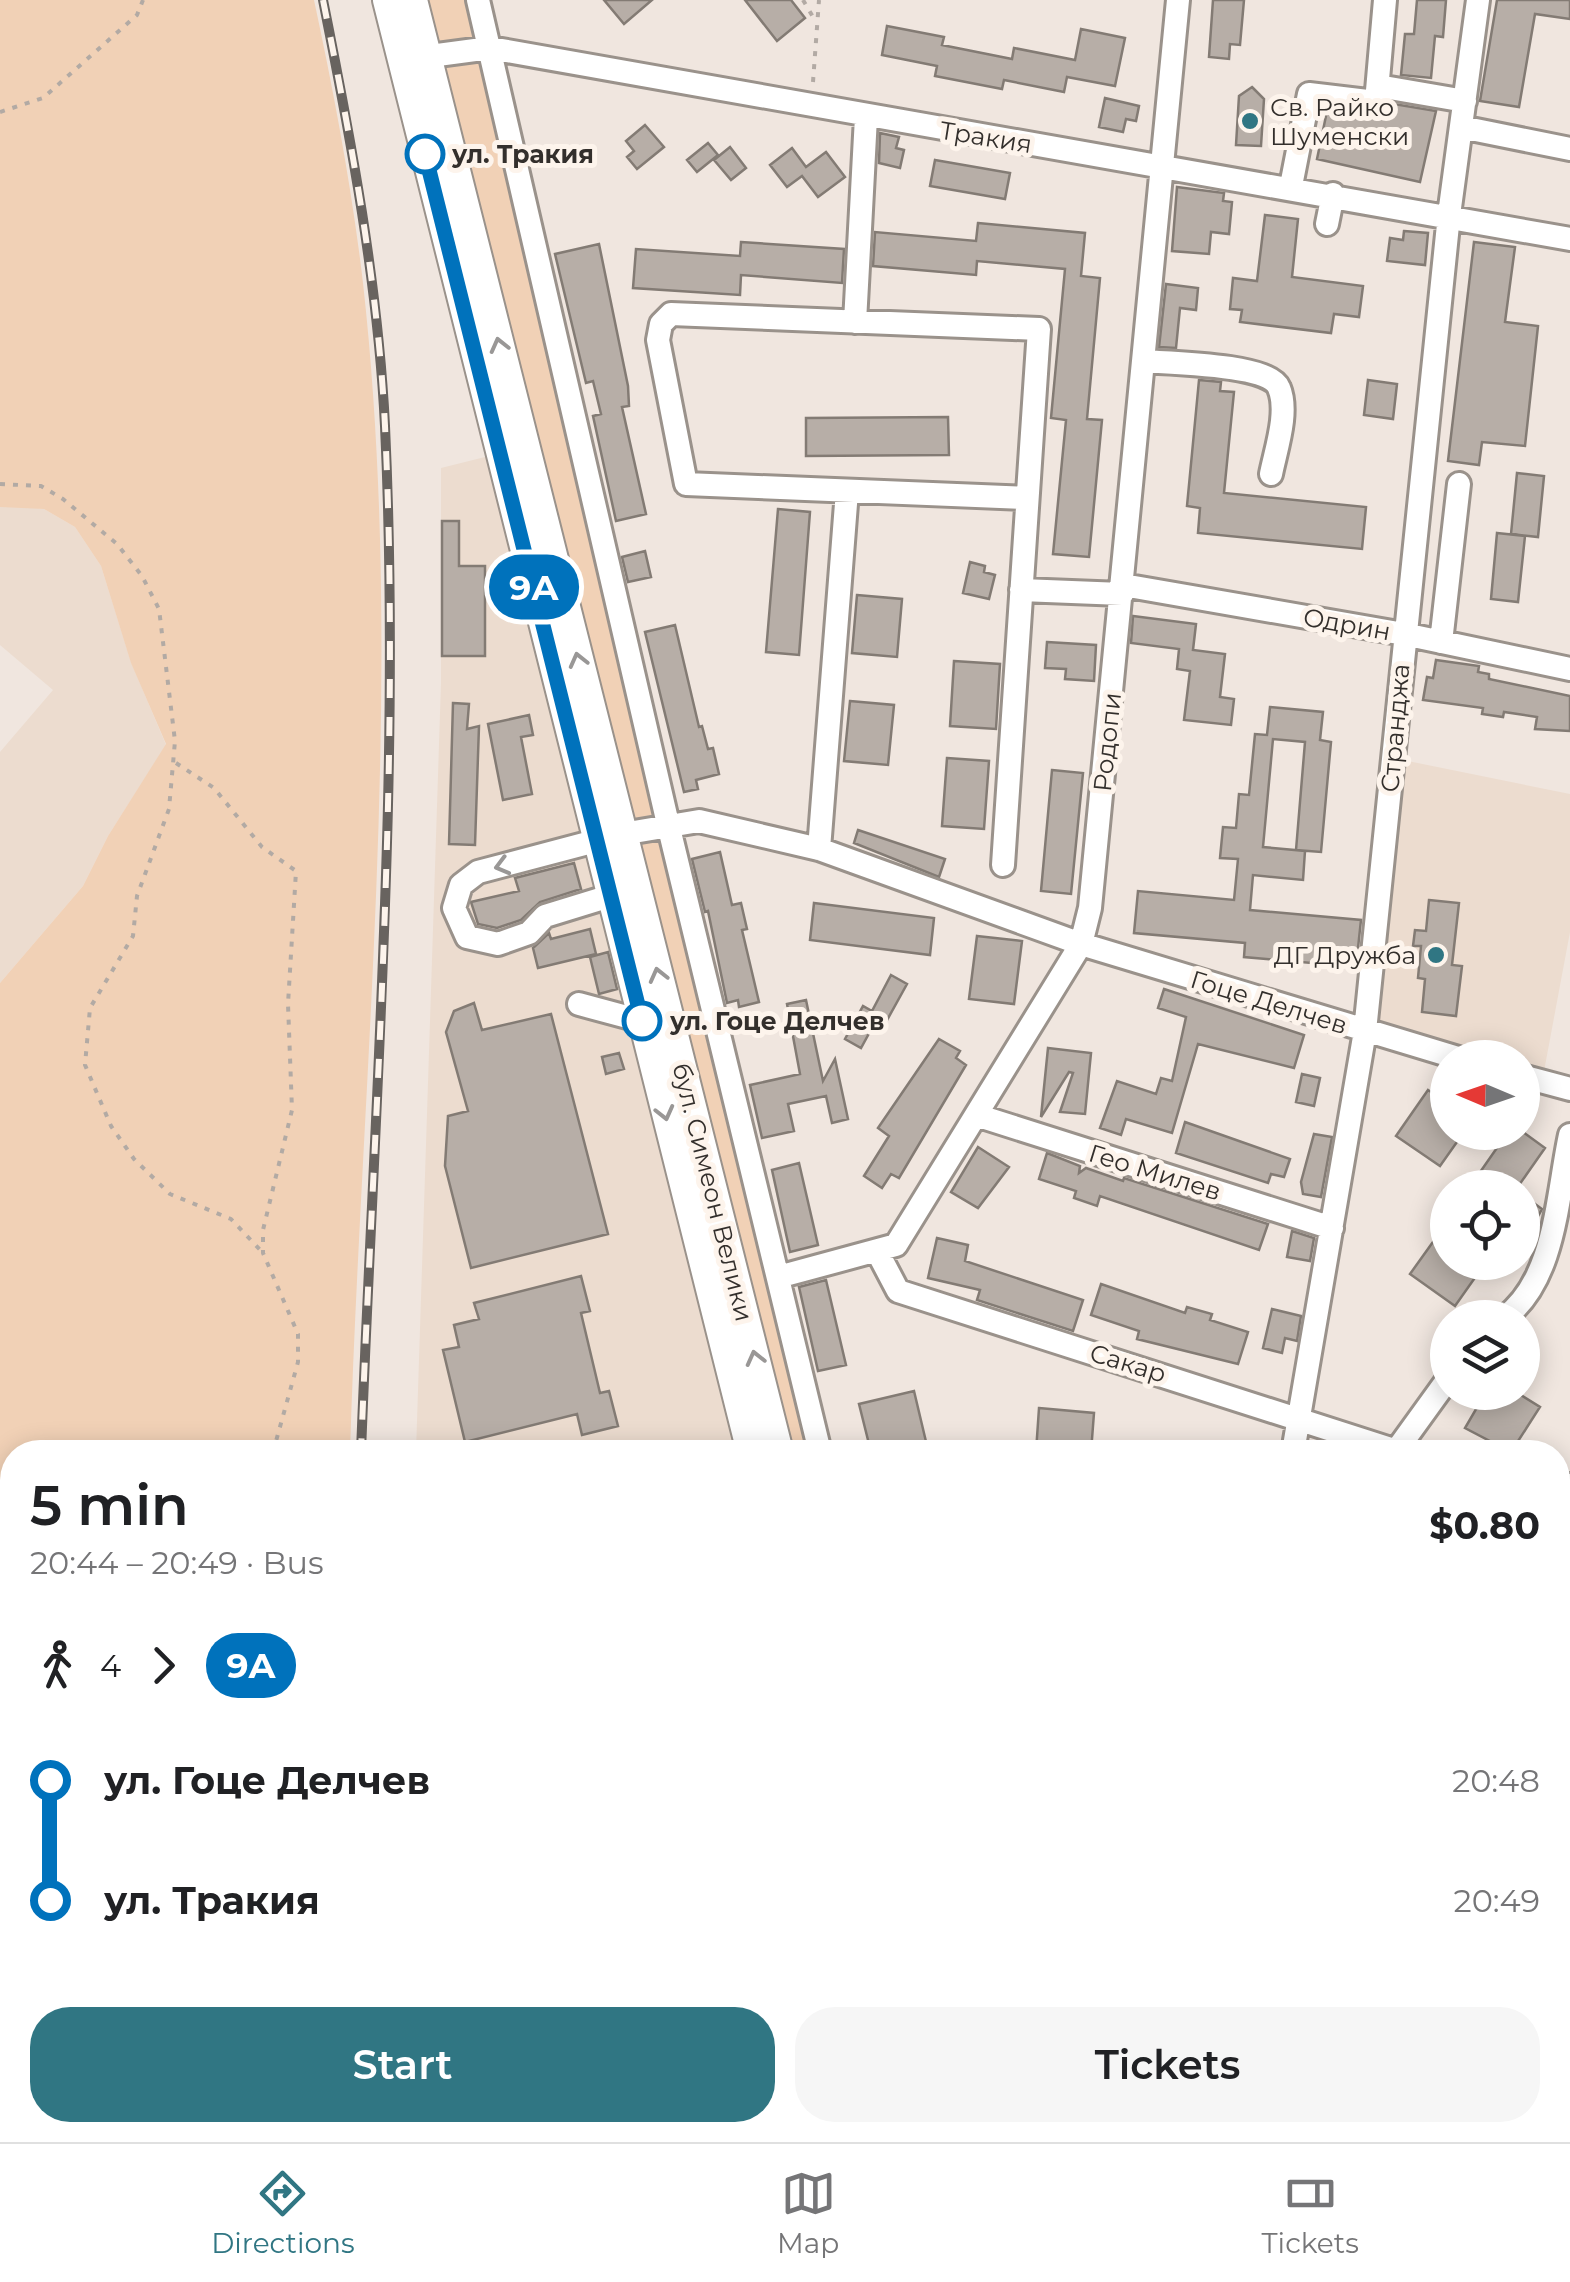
<!DOCTYPE html>
<html lang="en">
<head>
<meta charset="utf-8">
<style>
	body { margin:0; font-family:Montserrat,sans-serif; background:#f6f6f6; color:#202124; height:100vh; display:flex; flex-direction:column; font-size:38px; white-space:nowrap }
	* { box-sizing:border-box; margin:0 }
	p { font-size:32px; color:#757577 }
	.icon { flex:none; width:55px; height:55px; fill:none; stroke:currentColor; stroke-width:2; stroke-linecap:round; stroke-linejoin:round }
	.map { position:relative; flex:1; overflow:hidden }
	.details { position:absolute; left:0px; top:1440px; width:1570px; height:702px; display:flex; flex-direction:column; background:#fff; border-radius:40px 40px 0 0; box-shadow:0 5px 25px #0003 }
	.details>* { flex:none }
	.badge { padding:0 20px; border-radius:32px; font-size:35px; line-height:65px }
	.needle { width:65px; rotate:272deg }
	.fabs { position:absolute; left:1430px; top:1040px; display:grid; gap:20px }
	.fabs a { display:grid; place-items:center; width:110px; height:110px; border-radius:50%; background:#fff; box-shadow:0 5px 25px #0003; font-size:50px }
	.map>.badge { position:absolute; translate:-50% -50%; box-shadow:0 0 0 5px #fff }
	.legs { display:flex; align-items:center; gap:15px; height:110px; padding:0 30px; font-size:32px }
	.legs p { margin-inline-start:auto }
	.overview { display:flex; align-items:center; justify-content:space-between; height:170px; padding:0 30px }
	h1 { font-size:55px; font-weight:600; line-height:75px }
	.action { display:flex; gap:20px; margin-top:auto; padding:20px 30px }
	.action a { flex:1; height:115px; border-radius:40px; background:#307683; color:#fff; font-size:40px; font-weight:600; line-height:115px; text-align:center }
	.action a+a { background:#f6f6f6; color:#202124 }
	ul { padding:0 30px; list-style:none }
	li { display:flex; align-items:center; gap:35px; height:120px; font-size:38px }
	li i { display:grid; place-items:center; width:15px; height:100%; margin:0 12px; background:currentColor }
	li i::after { content:''; width:25px; height:25px; margin:-12px; border:8px solid; border-radius:50%; background:#fff }
	li p { margin-inline-start:auto }
	li:first-child i { background:linear-gradient(#0000 50%,currentColor 0) }
	li:last-child i { background:linear-gradient(currentColor 50%,#0000 0) }
	.dock { display:flex; justify-content:space-around; align-items:center; height:140px; border-top:2px solid #e0e0e0; background:#fff; font-size:28px; color:#757577 }
	.dock a { display:grid; justify-items:center; gap:5px }
	.dock .on { color:#307683 }
	.map>svg:first-child { display:block }
	.built { fill:#ecdccf }
	.green { fill:#f1d1b6 }
	.building { fill:#b7aea7; stroke:#837b74; stroke-width:2.5 }
	.lines { fill:none; stroke-linecap:round; stroke-linejoin:round }
	.minor-casing { stroke:#9a928b; stroke-width:28 }
	.major-casing { stroke:#9a928b; stroke-width:32 }
	.path { stroke:#b2aaa4; stroke-width:4; stroke-dasharray:5 8; stroke-linecap:butt }
	.minor { stroke:#fff; stroke-width:22 }
	.major { stroke:#fff; stroke-width:28 }
	.rail-casing { stroke:#68635f; stroke-width:10 }
	.rail { stroke:#fdf4ec; stroke-width:6; stroke-dasharray:19; stroke-linecap:butt }
	.oneway { stroke:#999796 }
	.line-1-casing { stroke:#fff; stroke-width:22 }
	.line-1 { stroke:#0072bc; stroke-width:15 }
	.poi-dot { fill:#307683; stroke:#fdf4ec; stroke-width:4 }
	.stop-1-dot { fill:#fff; stroke:#0072bc; stroke-width:5 }
	.labels { text-anchor:middle; dominant-baseline:central; stroke-width:10; stroke-linejoin:round; paint-order:stroke }
	.poi-label { font-size:25px; fill:#332f2c; stroke:#fdf4ec; text-anchor:start }
	.street-label { font-size:25px; fill:#332f2c; stroke:#fdf4ec }
	.stop-label { font-size:25px; font-weight:bold; fill:#332f2c; stroke:#fdf4ec; text-anchor:start }
</style>
</head>
<body>
<div class="map">
<svg width="1570" height="2142" viewBox="0 0 1570 2142">
	<rect width="100%" height="100%" fill="#f0e6df"/>
	<path class="built" d="M501 453 751 1452H416L441 683V468Z
		M8 504 44 509 75 527 101 566 131 662 166 745 108 836 83 886 0 983V752L53 690 0 645V507Z
		M1393 758 1570 794V932L1542 1082 1523 1076 1522 1058 1458 1057 1365 1031Z
		M1570 1751V2142H755L744 2130H1558V1809Z"/>
	<path class="green" d="M0 0H314C334 93 352 189 363 283 406 670 362 1064 350 1452H12V1543L0 1536V983L83 886 108 836 166 744 131 663 101 566 75 527 44 509 0 507Z
		M413 0H478L820 1452H779Z
		M0 1566 12 1584V2130H299L296 2142H0Z
		M334 2130H633L635 2142H331Z
		M1176 2130H1234L1231 2142H1176Z"/>
	<path class="building" d="M604 0H652L624 24Z
		M745 0H791L805 18 777 41Z
		M1213 0H1244L1240 45 1230 44 1229 59 1209 57Z
		M1417 0H1446L1443 37 1435 36 1431 78 1401 75 1405 34H1414Z
		M1497 0H1570V19L1535 14 1519 107 1480 101Z
		M887 26 944 37 942 45 1012 59 1014 48 1075 60 1081 29 1125 38 1115 86 1067 77 1064 92 1004 80 1002 89 935 76 937 66 882 55Z
		M1252 87 1264 99 1261 146 1236 145 1239 96Z
		M1105 98 1139 106 1136 121 1126 119 1123 132 1099 127Z
		M1394 104 1436 111 1420 182 1317 159 1327 111 1391 118Z
		M645 125 664 147 637 169 627 157 634 151 626 141Z
		M880 133 899 137 896 148 904 150 900 168 879 163Z
		M708 143 718 155 697 172 687 160Z
		M730 147 746 168 731 180 714 160Z
		M792 148 806 167 826 152 845 177 818 197 802 176 787 187 770 165Z
		M935 160 1010 173 1005 199 930 186Z
		M1177 187 1224 193 1223 201 1232 202 1229 234 1211 232 1209 254 1172 251Z
		M1265 215 1298 219 1292 277 1363 286 1359 317 1334 314 1331 333 1240 322 1242 310 1230 309 1233 278 1257 281Z
		M978 223 1085 233 1081 276 1100 278 1087 419 1102 420 1089 557 1053 554 1066 420 1051 418 1065 269 977 261 976 275 873 266 875 232 976 241Z
		M1404 231 1428 233 1425 265 1387 261 1390 238 1403 240Z
		M741 242 844 249 842 283 741 275 740 295 633 288 636 249 740 256Z
		M1474 242 1515 247 1505 322 1538 326 1525 446 1482 442 1479 465 1448 461Z
		M599 244 628 386 629 406 622 407 646 514 616 521 593 416 601 414 593 381 586 383 555 254Z
		M1166 284 1198 288 1196 310 1180 308 1176 348 1159 347Z
		M1199 380 1221 382 1220 391 1234 392 1224 493 1366 507 1362 549 1198 533 1200 508 1187 506Z
		M1368 380 1397 384 1393 419 1364 415Z
		M948 417 949 455 806 456V418Z
		M1517 473 1544 476 1538 537 1511 534Z
		M778 509 810 512 799 655 766 652Z
		M442 521H459V566H485V656H442Z
		M1497 533 1525 536 1518 602 1491 599Z
		M645 551 651 577 628 582 622 557Z
		M970 562 985 566 984 572 995 575 989 599 963 593Z
		M857 595 902 599 897 657 852 653Z
		M1133 616 1196 624 1193 650 1225 654 1220 697 1234 699 1231 725 1184 720 1190 671 1177 669 1179 649 1131 643Z
		M675 625 699 727 702 726 708 749 713 748 719 774 696 780 698 789 684 792 645 632Z
		M1047 642 1096 645 1094 681 1065 679 1066 669 1045 668Z
		M1436 660 1479 666 1478 672 1489 674V679L1570 696V731L1535 729 1537 717 1504 712 1503 717 1482 714 1483 708 1423 700 1427 677 1433 678Z
		M954 661 1000 664 996 729 950 726Z
		M850 701 894 705 888 765 844 761Z
		M453 703 469 704 467 729 479 726 475 845 449 844Z
		M1270 707 1323 712 1320 740 1331 742 1321 852 1296 850 1305 742 1273 739 1263 847 1305 851 1303 880 1253 875 1250 910 1361 920 1356 967 1244 957 1245 943 1134 933 1138 891 1234 900 1238 859 1220 858 1223 827 1236 828 1239 794 1249 795 1255 734 1267 735Z
		M529 715 533 735 521 737 532 794 503 800 488 724Z
		M947 758 989 761 984 829 942 826Z
		M1052 770 1083 773 1071 894 1041 891Z
		M858 830 945 859 939 877 854 843Z
		M720 852 732 905 741 903 747 929 742 930 759 1002 739 1007 738 1000 727 1003 708 911 705 912 692 859Z
		M574 863 581 889 540 902 521 920 497 928 478 924 471 902 519 891 515 878Z
		M1429 900 1459 903 1452 965 1462 966 1456 1016 1422 1012 1425 979 1418 978 1421 946H1413L1415 930 1426 931Z
		M814 903 934 918 930 955 810 940Z
		M590 929 596 954 538 968 533 948 549 933 551 939Z
		M977 936 1022 941 1014 1004 969 999Z
		M608 952 617 989 599 994 590 957Z
		M891 975 907 984 886 1022 878 1017 861 1048 845 1039 863 1006 872 1011Z
		M1164 989 1304 1035 1294 1068 1198 1044 1172 1133 1126 1119 1121 1135 1100 1128 1117 1081 1156 1094 1161 1078 1172 1081 1186 1017 1158 1008Z
		M806 1000 823 1081 835 1059 848 1119 832 1123 826 1096 788 1104 794 1131 762 1138 750 1085 800 1074 787 1004Z
		M474 1003 482 1030 551 1014 608 1234 471 1268 445 1166 448 1116 468 1111 446 1032 454 1011Z
		M939 1039 960 1051 956 1058 966 1065 899 1178 891 1174 882 1188 864 1176 889 1136 878 1128Z
		M1048 1048 1091 1053 1085 1114 1060 1112 1073 1073 1069 1072 1041 1117Z
		M619 1053 624 1069 606 1074 602 1057Z
		M1302 1074 1320 1078 1314 1106 1296 1102Z
		M1428 1090 1448 1103V1132H1464L1440 1166 1396 1136Z
		M1185 1122 1290 1159 1284 1177 1271 1174 1268 1183 1176 1153Z
		M1508 1132H1523L1545 1148 1517 1188H1469Z
		M1314 1134 1332 1137 1321 1197 1303 1194 1301 1182Z
		M978 1147 1009 1167 978 1208 951 1192Z
		M1047 1153 1080 1166 1079 1173 1086 1168 1123 1181 1124 1178 1268 1224 1259 1250 1100 1196 1097 1206 1074 1198 1076 1191 1039 1179Z
		M799 1163 818 1245 790 1252 772 1170Z
		M1531 1201 1542 1209 1522 1245V1213Z
		M1448 1221V1262H1486L1455 1306 1410 1274Z
		M1292 1231 1314 1238 1310 1261 1287 1257Z
		M937 1238 968 1245 965 1261 1083 1300 1073 1331 977 1300 980 1290 928 1278Z
		M581 1276 590 1311 581 1313 600 1393 609 1391 618 1426 582 1435 577 1414 465 1442 443 1350 459 1347 454 1325 479 1319 474 1303Z
		M826 1280 846 1365 818 1371 799 1287Z
		M1101 1284 1185 1313 1187 1307 1212 1314 1210 1320 1248 1332 1238 1364 1137 1339 1139 1331 1091 1315Z
		M1272 1309 1301 1316 1297 1341 1285 1338 1282 1353 1263 1348Z
		M914 1391 928 1450 871 1452 859 1404Z
		M1486 1392H1516L1540 1407 1511 1452 1465 1428Z
		M1039 1408 1094 1413 1091 1452H1036Z"/>
	<g class="lines">
		<defs>
			<path id="minor" d="M478 0 668 824 820 1452
				M415 58 490 48 1570 239
				M1378 86 1465 101
				M1461 127 1570 149
				M1291 186 1309 94 1376 102 1385 0
				M1327 224 1333 194
				M855 322 866 117
				M1143 361C1169 363 1270 364 1279 388 1289 412 1276 449 1271 474
				M1123 585 1404 634 1570 669
				M1021 590 1122 594
				M1441 642 1459 484
				M819 849 847 491
				M1003 865 1039 329 671 314 661 324 658 340 686 484 1027 498
				M610 896 545 916 529 933 498 944 467 937 454 908 461 885 478 872 622 834 699 821 819 849 1081 944 1458 1058
				M579 1004 642 1021
				M1522 1076 1570 1089
				M979 1116 1332 1228
				M877 1251 898 1291 1400 1452
				M778 1277 896 1245 1081 944 1090 908 1178 0
				M1504 1318C1556 1280 1557 1195 1570 1135
				M1396 1451 1448 1379
				M1293 1452 1365 1031 1449 215 1478 0
				M1558 1488 1570 1485
				M0 1566 12 1584
				M1558 1698 1570 1702
				M0 1771 12 1761
				M744 2130 755 2142
				M1090 2130 1093 2142
				M1511 2130 1562 2142
				M225 2142 229 2130
				M805 2142 816 2130
				M1395 2142 1398 2130
				M1445 2142 1447 2130"/>
			<path id="major" d="M387 0 751 1452
				M413 0 779 1452
				M917 2130 920 2142
				M949 2130 952 2142"/>
		</defs>
		<use href="#minor" class="minor-casing"/>
		<use href="#major" class="major-casing"/>
		<path class="path" d="M803 0 816 22
			M813 82 819 0
			M0 112 43 98 137 15 143 0
			M0 484 41 486 63 499 117 544 142 576 159 609 175 741 169 809 137 896 133 936 90 1008 85 1065 111 1126 134 1159 170 1194 231 1219 263 1253
			M176 763 214 788 262 847 296 871 288 1004 292 1110 263 1230V1253L298 1334V1362L273 1452
			M0 1612 12 1631"/>
		<use href="#minor" class="minor"/>
		<use href="#major" class="major"/>
		<defs>
			<path id="rail" d="M323 0C351 140 378 283 385 426 401 766 374 1112 361 1452
				M317 2142 319 2130"/>
		</defs>
		<use href="#rail" class="rail-casing"/>
		<use href="#rail" class="rail"/>
	</g>
	<defs><path id="oneway-chevron" d="M-2-3.5L2.5 0L-2 3.5" fill="none" stroke-width="1.6" stroke-linecap="round" stroke-linejoin="round" transform="scale(2.5)"/></defs>
	<g class="oneway">
		<use href="#oneway-chevron" transform="translate(499 345) rotate(-104)"/>
		<use href="#oneway-chevron" transform="translate(578 660) rotate(-104)"/>
		<use href="#oneway-chevron" transform="translate(502 866) rotate(165)"/>
		<use href="#oneway-chevron" transform="translate(658 975) rotate(-104)"/>
		<use href="#oneway-chevron" transform="translate(665 1113) rotate(76)"/>
		<use href="#oneway-chevron" transform="translate(755 1358) rotate(-104)"/>
	</g>
	<g class="lines">
		<defs>
			<path id="line-1" d="M425 154 642 1021"/>
		</defs>
		<use href="#line-1" class="line-1-casing"/>
		<use href="#line-1" class="line-1"/>
	</g>
	<g class="poi-dot">
		<circle cx="1250" cy="121" r="10"/>
		<circle cx="1436" cy="955" r="10"/>
	</g>
	<g class="stop-1-dot">
		<circle cx="425" cy="154" r="18"/>
		<circle cx="642" cy="1021" r="18"/>
	</g>
	<g class="labels">
		<g class="poi-label">
			<text x="1270" y="107">Св. Райко<tspan x="1270" dy="29">Шуменски</tspan></text>
			<text x="1416" y="955" text-anchor="end">ДГ Дружба</text>
		</g>
		<g class="street-label">
			<text transform="translate(986 137) rotate(9)">Тракия</text>
			<text transform="translate(1347 624) rotate(10)">Одрин</text>
			<text transform="translate(1395 728) rotate(-85)">Странджа</text>
			<text transform="translate(1107 742) rotate(-84)">Родопи</text>
			<text transform="translate(1269 1002) rotate(17)">Гоце Делчев</text>
			<text transform="translate(1155 1172) rotate(17)">Гео Милев</text>
			<text transform="translate(713 1192) rotate(76)">бул. Симеон Велики</text>
			<text transform="translate(1128 1363) rotate(17)">Сакар</text>
		</g>
		<g class="stop-label">
			<text x="452" y="154">ул. Тракия</text>
			<text x="670" y="1021">ул. Гоце Делчев</text>
		</g>
	</g>
</svg>
<div class="fabs">
<a><svg class="needle" viewBox="-14 -14 28 28"><path d="M0-13l5 13h-10z" fill="#e53935"/><path d="M0 13l5-13h-10z" fill="#757577"/></svg></a>
<a><svg class="icon" aria-label="locate" viewBox="0 0 24 24"><circle cx="12" cy="12" r="6"/><path d="M12 2v4M12 18v4M2 12h4M18 12h4"/></svg></a>
<a><svg class="icon" aria-label="layers" viewBox="0 0 24 24"><path d="M12 4l9 5-9 5-9-5zM3 14l9 5 9-5"/></svg></a>
</div>
<b class="badge" style="left:534px;top:587px;background:#0072bc;color:#fff">9А</b>
<section class="details">
<div class="overview"><div><h1>5 min</h1><p>20:44 – 20:49 · Bus</p></div><b>$0.80</b></div>
<div class="legs"><svg class="icon" aria-label="walk" viewBox="0 0 24 24"><circle cx="13" cy="4" r="2"/><path d="M13 8l-2 6 4 7M11 14l-3 7M7 12l3-4h3l4 4"/></svg>4<svg class="icon" aria-label="forward" viewBox="0 0 24 24"><path d="M9 5l7 7-7 7"/></svg><b class="badge" style="background:#0072bc;color:#fff">9А</b></div>
<ul>
<li><i style="color:#0072bc"></i><b>ул. Гоце Делчев</b><p>20:48</p></li>
<li><i style="color:#0072bc"></i><b>ул. Тракия</b><p>20:49</p></li>
</ul>
<div class="action"><a>Start</a><a>Tickets</a></div>
</section>
</div>
<nav class="dock">
<a class="on"><svg class="icon" aria-label="directions" viewBox="0 0 24 24"><path d="M12 3l9 9-9 9-9-9zM9 14v-3h6M13 9l2 2-2 2"/></svg>Directions</a>
<a><svg class="icon" aria-label="map" viewBox="0 0 24 24"><path d="M3 6l6-2 6 2 6-2v14l-6 2-6-2-6 2zM9 4v14M15 6v14"/></svg>Map</a>
<a><svg class="icon" aria-label="tickets" viewBox="0 0 24 24"><path d="M3 7h18v10H3zM15 7v10"/></svg>Tickets</a>
</nav>
</body>
</html>
